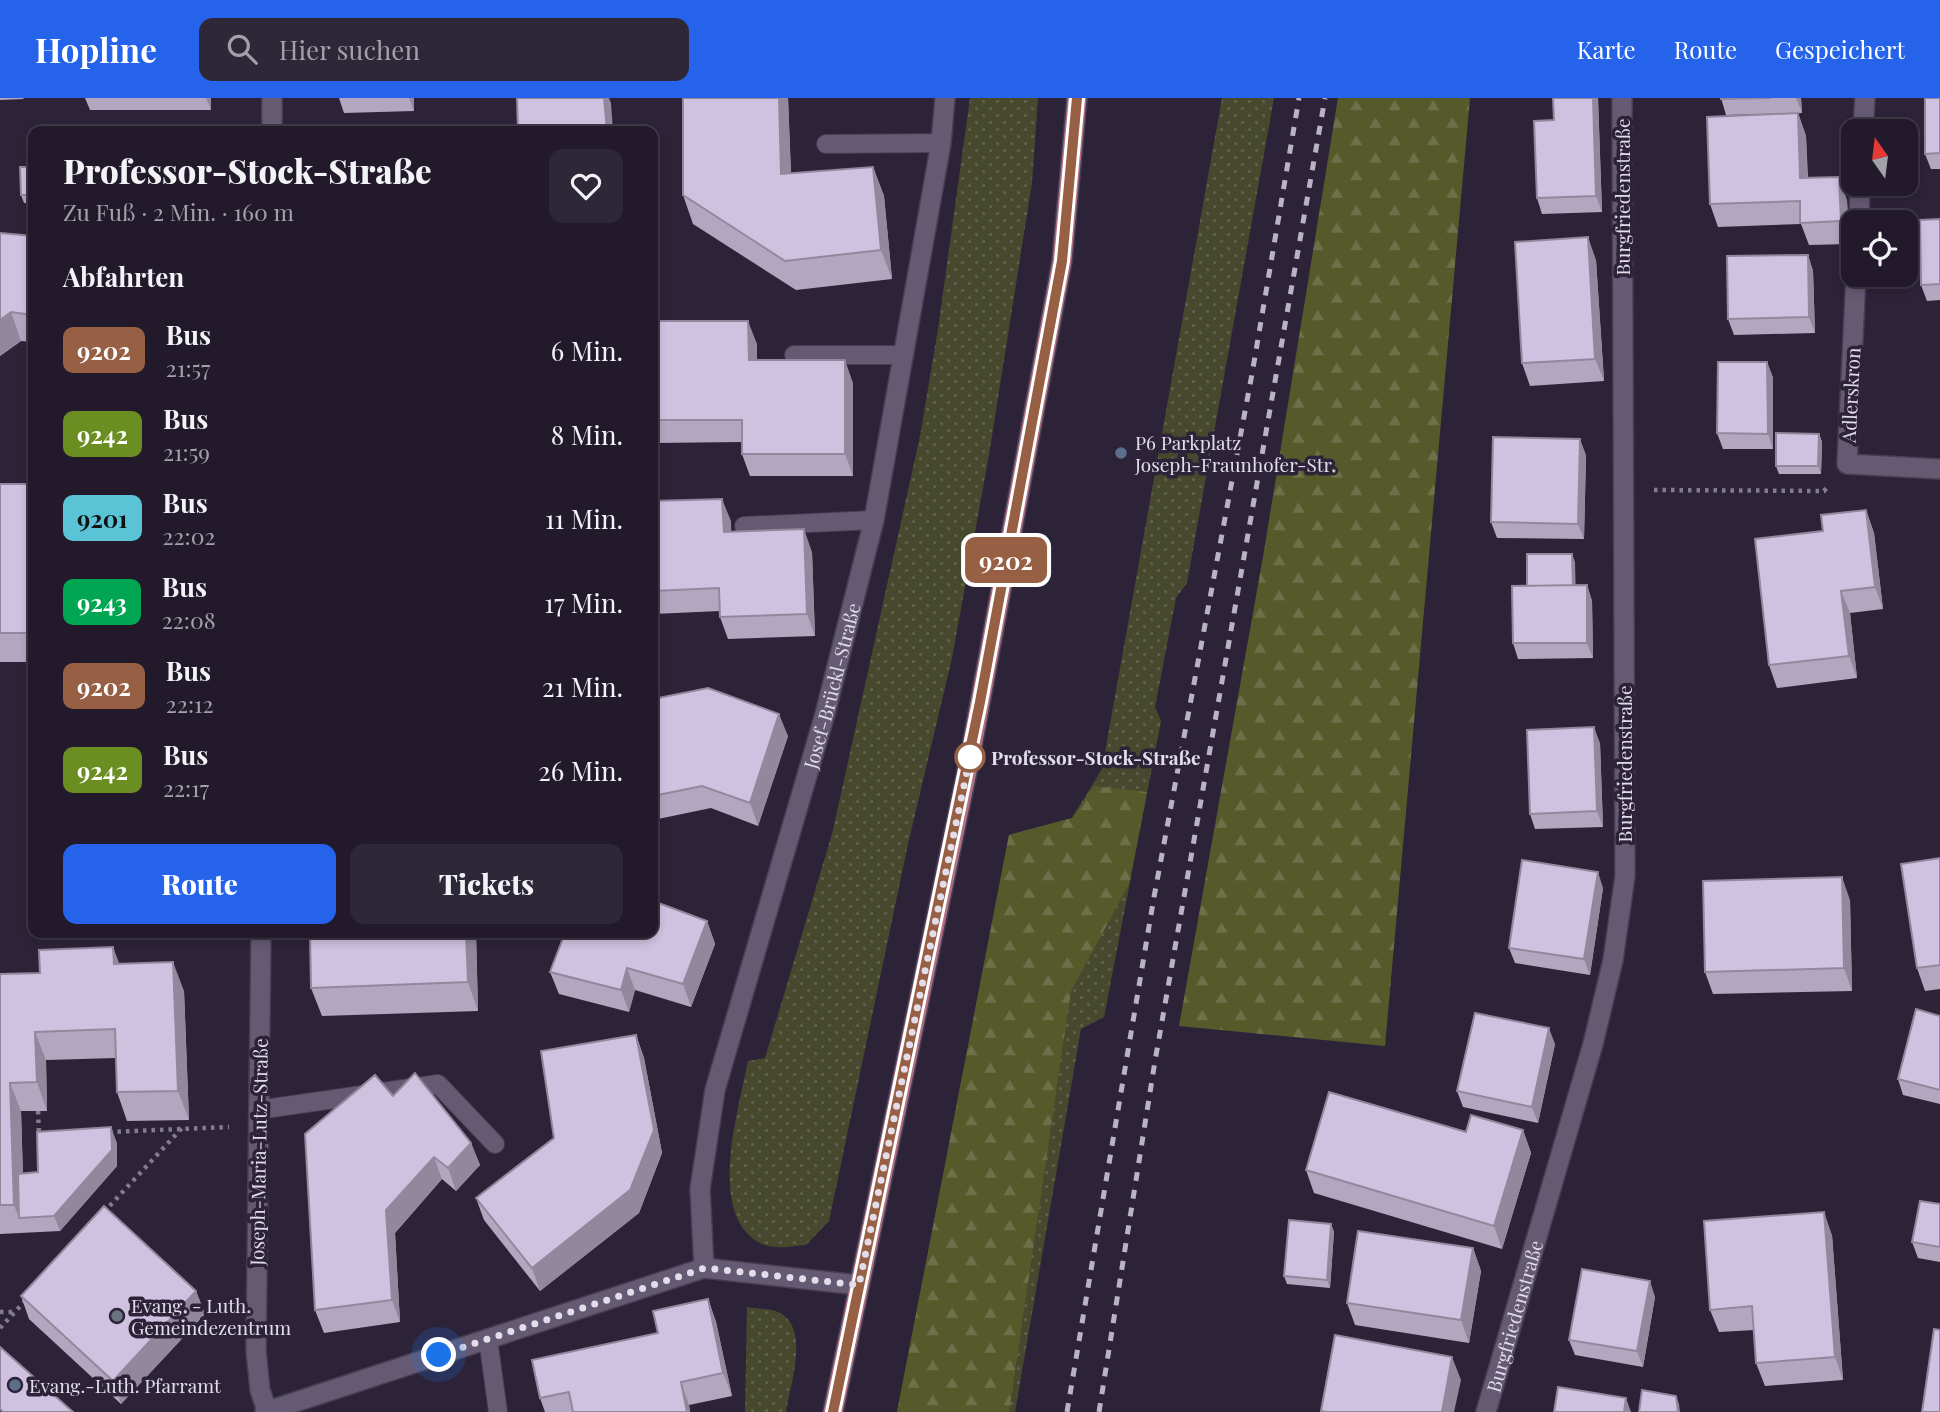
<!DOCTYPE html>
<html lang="de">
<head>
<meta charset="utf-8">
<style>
	body { margin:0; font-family:"Playfair Display",serif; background:#2e2737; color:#f1f3f6; height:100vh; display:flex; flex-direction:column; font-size:26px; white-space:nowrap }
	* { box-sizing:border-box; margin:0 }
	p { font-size:23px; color:#a2a1a9 }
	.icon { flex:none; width:38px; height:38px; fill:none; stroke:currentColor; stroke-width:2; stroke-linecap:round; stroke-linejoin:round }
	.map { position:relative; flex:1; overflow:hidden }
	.details { position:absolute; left:28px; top:28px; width:630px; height:812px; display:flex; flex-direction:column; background:#221a2b; border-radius:14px; box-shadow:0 4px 10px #0003,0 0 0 2px #3f3847 }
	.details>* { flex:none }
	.badge { padding:0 14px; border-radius:10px; font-size:24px; line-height:46px }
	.needle { width:46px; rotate:346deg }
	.tools { position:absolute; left:1841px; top:21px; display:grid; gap:14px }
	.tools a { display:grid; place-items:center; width:77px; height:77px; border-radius:14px; background:#221a2b; box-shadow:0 4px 10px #0003,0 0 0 2px #3f3847; font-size:35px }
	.you { position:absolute; width:35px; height:35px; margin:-18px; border:5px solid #fff; border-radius:50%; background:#1a73e8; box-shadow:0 0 0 10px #1a73e833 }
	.map>.badge { position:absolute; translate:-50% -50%; box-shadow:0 0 0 4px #fff }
	h2 { padding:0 35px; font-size:26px; line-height:63px }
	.round { display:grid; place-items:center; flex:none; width:74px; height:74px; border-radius:14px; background:#2e2737 }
	.head { display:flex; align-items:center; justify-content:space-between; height:119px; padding:0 35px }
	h1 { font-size:33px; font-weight:800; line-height:52px }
	.primary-button { display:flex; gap:14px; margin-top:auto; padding:14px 35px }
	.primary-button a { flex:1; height:80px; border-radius:14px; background:#2563eb; color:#fff; font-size:28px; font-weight:800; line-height:80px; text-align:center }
	.primary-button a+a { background:#2e2737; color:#f1f3f6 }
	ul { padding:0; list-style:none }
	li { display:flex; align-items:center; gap:21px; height:84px; padding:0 35px }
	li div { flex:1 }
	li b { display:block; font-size:26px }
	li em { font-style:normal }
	li .badge { min-width:77px; font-weight:700; text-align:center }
	header { display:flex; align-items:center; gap:42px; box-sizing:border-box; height:98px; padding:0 35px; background:#2563eb; color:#fff }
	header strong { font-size:33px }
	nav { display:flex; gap:38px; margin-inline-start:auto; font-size:24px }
	.search { width:490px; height:63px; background:#2e2737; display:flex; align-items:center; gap:18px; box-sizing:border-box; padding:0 24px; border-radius:14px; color:#a2a1a9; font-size:26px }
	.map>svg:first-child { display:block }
	.grass { fill:url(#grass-dots) }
	.forest { fill:url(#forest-firs) }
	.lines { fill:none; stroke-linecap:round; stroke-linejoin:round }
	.service-casing { stroke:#463e51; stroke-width:20 }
	.minor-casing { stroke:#463e51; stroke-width:22 }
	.primary-casing { stroke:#463e51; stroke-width:22 }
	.path { stroke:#837b8e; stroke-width:4.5; stroke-dasharray:3.5 5; stroke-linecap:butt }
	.service { stroke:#655a74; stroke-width:18 }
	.minor { stroke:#655a74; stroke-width:19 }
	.primary { stroke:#b16f84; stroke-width:19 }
	.rail { stroke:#bab3c4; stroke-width:5; stroke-dasharray:9 9; stroke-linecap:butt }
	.wall { fill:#b2a7c1 }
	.shaded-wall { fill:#91889d }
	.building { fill:#cfc2e0; stroke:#91889d; stroke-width:2 }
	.line-casing { stroke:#fff; stroke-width:16 }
	.line { stroke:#975f44; stroke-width:10 }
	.walk { stroke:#e2dceb; stroke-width:7; stroke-dasharray:0 12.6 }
	.service-dot { fill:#5c6f8a; stroke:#2d2339; stroke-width:2.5 }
	.stop-dot { fill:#fff; stroke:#975f44; stroke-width:3.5 }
	.worship-dot { fill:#6b7280; stroke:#2d2339; stroke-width:2.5 }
	.labels { text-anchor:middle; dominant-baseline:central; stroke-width:7; stroke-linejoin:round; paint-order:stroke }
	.street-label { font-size:19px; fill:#e2dceb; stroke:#2d2339 }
	.poi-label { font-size:19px; fill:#e2dceb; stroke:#2d2339; text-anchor:start }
	.stop-label { font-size:19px; font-weight:bold; fill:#e2dceb; stroke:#2d2339; text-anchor:start }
</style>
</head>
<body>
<header>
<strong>Hopline</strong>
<div class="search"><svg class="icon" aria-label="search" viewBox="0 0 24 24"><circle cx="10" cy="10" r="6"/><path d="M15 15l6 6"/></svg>Hier suchen</div>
<nav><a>Karte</a><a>Route</a><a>Gespeichert</a></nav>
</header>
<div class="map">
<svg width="1940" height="1314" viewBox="0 0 1940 1314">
	<defs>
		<pattern id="grass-dots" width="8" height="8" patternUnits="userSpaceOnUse" patternTransform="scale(1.75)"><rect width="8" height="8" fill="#46492d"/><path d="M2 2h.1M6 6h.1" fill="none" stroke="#60634c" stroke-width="1.8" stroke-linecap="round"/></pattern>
		<pattern id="forest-firs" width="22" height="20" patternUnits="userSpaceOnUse" patternTransform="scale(1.75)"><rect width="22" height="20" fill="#555a2a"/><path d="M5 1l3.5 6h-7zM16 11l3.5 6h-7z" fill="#6d7149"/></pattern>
	</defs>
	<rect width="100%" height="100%" fill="#2d2339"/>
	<path class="grass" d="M970 0H1038L1032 85 989 357 952 560 908 746 829 1123 806 1147C793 1148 775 1152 762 1146 705 1119 739 1011 748 963L765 960 832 736 920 338 938 231Z
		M1222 0H1274L1187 485 1176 500 1155 609 1161 623 1104 919 1081 931 1015 1314H897L1009 737 1072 720 1102 671Z
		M747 1209C757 1211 771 1210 780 1215 810 1231 790 1287 786 1314H745Z"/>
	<path class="forest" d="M1338 0H1470L1385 948 1179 928 1263 459Z
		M1094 688 1147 694 1129 786 1071 893 1009 1314H897L1009 737 1072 720Z"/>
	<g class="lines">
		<defs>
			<path id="service" d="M826 46 941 45
				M794 257H903
				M744 428 874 422
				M258 1012 438 986 495 1046
				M488 1241 498 1314"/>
			<g id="minor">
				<path d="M272 33V0"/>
				<path d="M1863 33 1865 0"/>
				<path d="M1859 124 1860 86"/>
				<path d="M1856 177 1847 366 1940 371"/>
				<path d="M261 835 256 1253 260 1292 267 1313"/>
				<path id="s1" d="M704 1170 700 1091 715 992 825 616 874 422 941 45 945 0"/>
				<path d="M265 1314 704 1170 859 1187"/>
				<path id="s2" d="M1486 1314 1593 946 1613 862 1625 778 1622 0"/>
			</g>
			<path id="primary" d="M833 1314 970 659 1062 163 1077 0"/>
		</defs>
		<use href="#service" class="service-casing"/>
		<use href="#minor" class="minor-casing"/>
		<use href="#primary" class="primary-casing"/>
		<path class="path" d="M1654 392 1824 393 1828 388
			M38 1013 39 1036
			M109 1034 229 1029
			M104 1114 182 1030
			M0 1214H16
			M0 1230 26 1202"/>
		<use href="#service" class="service"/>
		<use href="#minor" class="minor"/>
		<use href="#primary" class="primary"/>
		<path class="rail" d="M1067 1314 1154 799 1252 276 1299 0
			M1099 1314 1155 963 1325 0"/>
	</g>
	<path class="wall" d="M0 0H23L24 1 0 2Z
		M85 0H211V12H90Z
		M339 0H414V13L344 15Z
		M683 0H788L791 75 873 69 884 98 892 181 796 192 693 126 683 97Z
		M1598 0 1602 114 1542 116 1537 100 1554 22Z
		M1721 0H1801L1802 15 1726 17Z
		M1940 0V71H1931L1925 56Z
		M1798 15 1806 38 1808 80 1847 102 1849 146 1809 147 1801 126 1718 129 1710 106Z
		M33 69V105H24L21 97Z
		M1940 121V202L1927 203 1921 187Z
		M0 135 33 138V244L21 243 0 258Z
		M1808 157 1813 173 1815 235 1734 237 1728 221Z
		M1596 162 1604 283 1530 288 1522 265Z
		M653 223 757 246V262L853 285V378H750L742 356V344L653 345Z
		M1767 264 1773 280V351H1723L1717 335Z
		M1819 336 1822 344 1821 376H1779L1776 368Z
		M1586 357 1584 441 1497 440 1491 424Z
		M0 386H33V564H0Z
		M653 403 731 423V433L812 454 815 538 728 541 720 519V513L653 516Z
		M1866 412 1874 435 1883 511 1850 515 1857 580 1777 590 1769 567 1823 433Z
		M1575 464V487H1587L1592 503 1593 560 1518 561 1513 545 1527 488Z
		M653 601 788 638 758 728 711 710 653 722Z
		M1600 645 1603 729 1535 731 1530 716Z
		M1940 760V891L1925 893 1917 870Z
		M1603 790 1590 877 1515 865 1509 850Z
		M653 793 654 804 707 823 715 846 691 909 635 892 629 914 559 896 550 874Z
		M1850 802 1852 893 1713 896 1705 874Z
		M476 835 478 913 322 918 311 890Z
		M119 866 184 893 189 1022 127 1023 117 994 116 960 46 962 47 1013H21L23 1076 38 1074 117 1045V1068L60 1133 0 1136V876L40 875Z
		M1940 918V1006L1903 997 1898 981Z
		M636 937 644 960 662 1055 639 1115 540 1193 484 1122 476 1100 554 1040Z
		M1555 946 1538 1025 1463 1009 1457 993Z
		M393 998 471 1045 480 1067 456 1093 442 1081 395 1135 400 1224 324 1235 315 1212Z
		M1523 1032 1531 1055 1502 1151 1314 1095 1306 1072Z
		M1940 1106V1164L1918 1160 1912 1144Z
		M1331 1126 1334 1134 1330 1190 1287 1186 1284 1178Z
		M1832 1137 1843 1282 1765 1288 1756 1265 1754 1232 1719 1234 1710 1212Z
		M1473 1150 1481 1173 1469 1245 1355 1227 1347 1205Z
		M196 1193 205 1216 121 1306 29 1221 21 1198Z
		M1655 1199 1643 1269 1575 1257 1569 1242Z
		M708 1201 716 1224 732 1298 689 1307 690 1314H545L540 1300 658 1235Z"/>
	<path class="shaded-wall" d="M206 0H211V12Z
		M409 0H414V13Z
		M604 0H609L611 5 613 33H607Z
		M779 0H788L792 104 781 76Z
		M1593 0H1598L1602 114 1596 98Z
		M1796 0H1801L1802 15Z
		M1798 15 1806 38 1808 103 1800 80Z
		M873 69 884 98 892 181 881 152Z
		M1839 79 1847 102 1849 146 1841 123Z
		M1588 139 1596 162 1604 283 1595 261Z
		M1808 157 1813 173 1815 235 1809 219Z
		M11 214 21 243 0 258V222Z
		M748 223 757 246V285L749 262Z
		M845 262 853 285V378L845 356Z
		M1767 264 1773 280V351L1768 336Z
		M1819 336 1822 344 1821 376 1818 368Z
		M1580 341 1586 357 1584 441 1578 426Z
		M722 401 731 423 732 456 724 434Z
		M1866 412 1874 435 1883 511 1875 489Z
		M804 431 812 454 815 538 807 516Z
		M1572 456 1575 464 1576 503 1573 495Z
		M1587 487 1592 503 1593 560 1587 545Z
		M1841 493 1850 515 1857 580 1849 558Z
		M779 616 788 638 758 728 750 705Z
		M1594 629 1600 645 1603 729 1597 713Z
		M1598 774 1603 790 1590 877 1584 861Z
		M1842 779 1850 802 1852 893 1844 870Z
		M707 823 715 846 691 909 683 886Z
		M466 835H476L478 913 468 884Z
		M113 849 124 878 114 866Z
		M173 864 184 893 189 1022 178 993Z
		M627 870 635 892 629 914 621 892Z
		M1549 930 1555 946 1538 1025 1532 1009Z
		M35 934 46 962 47 1013 37 984Z
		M636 937 644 960 662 1055 639 1115 540 1193 532 1170Z
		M10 985 21 1013 24 1120H19L14 1107Z
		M111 1029 117 1045V1068L60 1133 54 1118Z
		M1523 1032 1531 1055 1502 1151 1494 1128Z
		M471 1045 480 1067 456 1093 448 1070Z
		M434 1059 442 1081 395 1135 400 1224 392 1202 386 1112Z
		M1824 1114 1832 1137 1843 1282 1835 1259Z
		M1331 1126 1334 1134 1330 1190 1327 1182Z
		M1473 1150 1481 1173 1469 1245 1461 1222Z
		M1650 1183 1655 1199 1643 1269 1637 1253Z
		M196 1193 205 1216 121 1306 113 1283Z
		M708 1201 716 1224 732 1298 723 1275Z
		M1452 1259 1461 1282 1454 1314H1442Z
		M681 1284 689 1307 690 1314H687Z
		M1676 1298 1679 1306 1680 1314H1678Z
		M1626 1300 1631 1314H1624Z"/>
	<path class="building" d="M517 0H604L607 33H518Z
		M683 0H779L781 76 873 69 881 152 785 163 683 97Z
		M1553 0H1593L1596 98 1537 100 1534 23 1554 22Z
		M1721 0H1771L1721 1Z
		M1925 0H1940V55L1925 56Z
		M1798 15 1800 80 1839 79 1841 123 1800 125V103L1710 106 1707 19Z
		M20 69H33V97H21Z
		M1940 121V186L1921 187 1920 122Z
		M0 135 33 138V217L11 214 0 222Z
		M1588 139 1595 261 1522 265 1515 144Z
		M1808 157 1809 219 1728 221 1727 158Z
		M653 223H748L749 262H845V356H742V322H653Z
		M1718 264H1767L1768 336 1717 335Z
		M1776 335 1819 336 1818 368H1776Z
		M1493 339 1580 341 1578 426 1491 424Z
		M0 386H33V535H0Z
		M722 401 724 434 804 431 807 516 720 519 719 490 653 493V403Z
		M1866 412 1875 489 1841 493 1849 558 1769 567 1755 441 1823 433 1821 417Z
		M1527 456H1572L1573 487 1527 488Z
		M1587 487V545H1513L1512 488Z
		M708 590 779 616 750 705 702 688 653 698V601Z
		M1594 629 1597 713 1530 716 1527 632Z
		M1940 760V867L1917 870 1901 766Z
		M1522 762 1598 774 1584 861 1509 850Z
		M1842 779 1844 870 1705 874 1703 783Z
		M653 803 707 823 683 886 627 870 621 892 550 874 565 835H653Z
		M310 835H466L468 884 311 890Z
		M113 849 114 866 173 864 178 993 117 994 115 931 35 934 37 984 10 985 14 1107H0V876L40 875 39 852Z
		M1916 911 1940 918V992L1898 981Z
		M1475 915 1549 930 1532 1009 1457 993Z
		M636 937 654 1032 630 1092 532 1170 476 1100 554 1040 541 953Z
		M415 975 471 1045 448 1070 434 1059 386 1112 392 1202 315 1212 305 1036 375 977 393 998Z
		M1329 994 1466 1034 1471 1017 1523 1032 1494 1128 1306 1072Z
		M111 1029 112 1052 54 1118 19 1120 18 1076 38 1074 37 1034Z
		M1920 1103 1940 1106V1149L1912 1144Z
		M104 1108 196 1193 113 1283 21 1198Z
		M1824 1114 1835 1259 1756 1265 1752 1208 1710 1212 1704 1123Z
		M1289 1122 1331 1126 1327 1182 1284 1178Z
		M1358 1133 1473 1150 1461 1222 1347 1205Z
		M1582 1171 1650 1183 1637 1253 1569 1242Z
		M708 1201 723 1275 681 1284 687 1314H573L569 1294 540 1300 532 1262 658 1235 653 1213Z
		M1934 1231 1940 1232V1314H1922Z
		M1335 1237 1452 1259 1442 1314H1327L1321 1313Z
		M0 1249 73 1314H3L0 1311Z
		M1558 1289 1626 1300 1624 1314H1554Z
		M1642 1292 1676 1298 1678 1314H1639Z"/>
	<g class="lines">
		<defs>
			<path id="line" d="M833 1314 980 604 1062 163 1077 0"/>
		</defs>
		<use href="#line" class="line-casing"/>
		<use href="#line" class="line"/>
		<path class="walk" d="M439 1257 705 1170 859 1187 970 659"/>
	</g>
	<g class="service-dot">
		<circle cx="1121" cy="355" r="7"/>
		<circle cx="15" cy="1287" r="7"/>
	</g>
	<circle class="stop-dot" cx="970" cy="659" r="14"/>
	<circle class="worship-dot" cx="117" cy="1218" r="7"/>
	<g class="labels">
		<g class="street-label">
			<text transform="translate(1622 99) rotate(-90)">Burgfriedenstraße</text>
			<text transform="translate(1850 297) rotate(-87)">Adlerskron</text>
			<text stroke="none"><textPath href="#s1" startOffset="600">Josef-Brückl-Straße</textPath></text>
			<text transform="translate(1624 666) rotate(-90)">Burgfriedenstraße</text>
			<text transform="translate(258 1054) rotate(-89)">Joseph-Maria-Lutz-Straße</text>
			<text stroke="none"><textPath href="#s2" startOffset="100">Burgfriedenstraße</textPath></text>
		</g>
		<g class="poi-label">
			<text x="1135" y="344">P6 Parkplatz<tspan x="1135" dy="22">Joseph-Fraunhofer-Str.</tspan></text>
			<text x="131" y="1207">Evang. - Luth.<tspan x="131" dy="22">Gemeindezentrum</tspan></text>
			<text x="29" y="1287">Evang.-Luth. Pfarramt</text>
		</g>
		<g class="stop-label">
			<text x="991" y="659">Professor-Stock-Straße</text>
		</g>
	</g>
</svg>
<div class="tools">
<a><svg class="needle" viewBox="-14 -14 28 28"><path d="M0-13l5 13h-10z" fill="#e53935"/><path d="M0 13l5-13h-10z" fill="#a2a1a9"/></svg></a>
<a><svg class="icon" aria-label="locate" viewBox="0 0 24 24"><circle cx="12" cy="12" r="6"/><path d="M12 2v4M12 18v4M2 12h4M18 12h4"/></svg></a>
</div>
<div class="you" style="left:439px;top:1257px"></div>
<b class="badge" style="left:1006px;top:462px;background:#975f44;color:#fff">9202</b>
<section class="details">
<div class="head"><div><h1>Professor-Stock-Straße</h1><p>Zu Fuß · 2 Min. · 160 m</p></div><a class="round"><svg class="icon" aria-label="heart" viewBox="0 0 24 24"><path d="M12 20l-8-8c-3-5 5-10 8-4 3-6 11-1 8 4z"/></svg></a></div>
<h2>Abfahrten</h2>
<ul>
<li><span class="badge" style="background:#975f44;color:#fff">9202</span><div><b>Bus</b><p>21:57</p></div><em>6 Min.</em></li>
<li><span class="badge" style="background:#6b8e23;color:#fff">9242</span><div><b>Bus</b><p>21:59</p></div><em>8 Min.</em></li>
<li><span class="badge" style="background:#5ac3d6;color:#111">9201</span><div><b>Bus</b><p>22:02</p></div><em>11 Min.</em></li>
<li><span class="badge" style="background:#00a651;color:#fff">9243</span><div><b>Bus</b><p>22:08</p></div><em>17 Min.</em></li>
<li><span class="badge" style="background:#975f44;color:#fff">9202</span><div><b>Bus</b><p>22:12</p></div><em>21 Min.</em></li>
<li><span class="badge" style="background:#6b8e23;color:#fff">9242</span><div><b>Bus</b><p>22:17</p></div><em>26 Min.</em></li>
</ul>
<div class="primary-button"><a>Route</a><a>Tickets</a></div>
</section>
</div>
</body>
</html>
